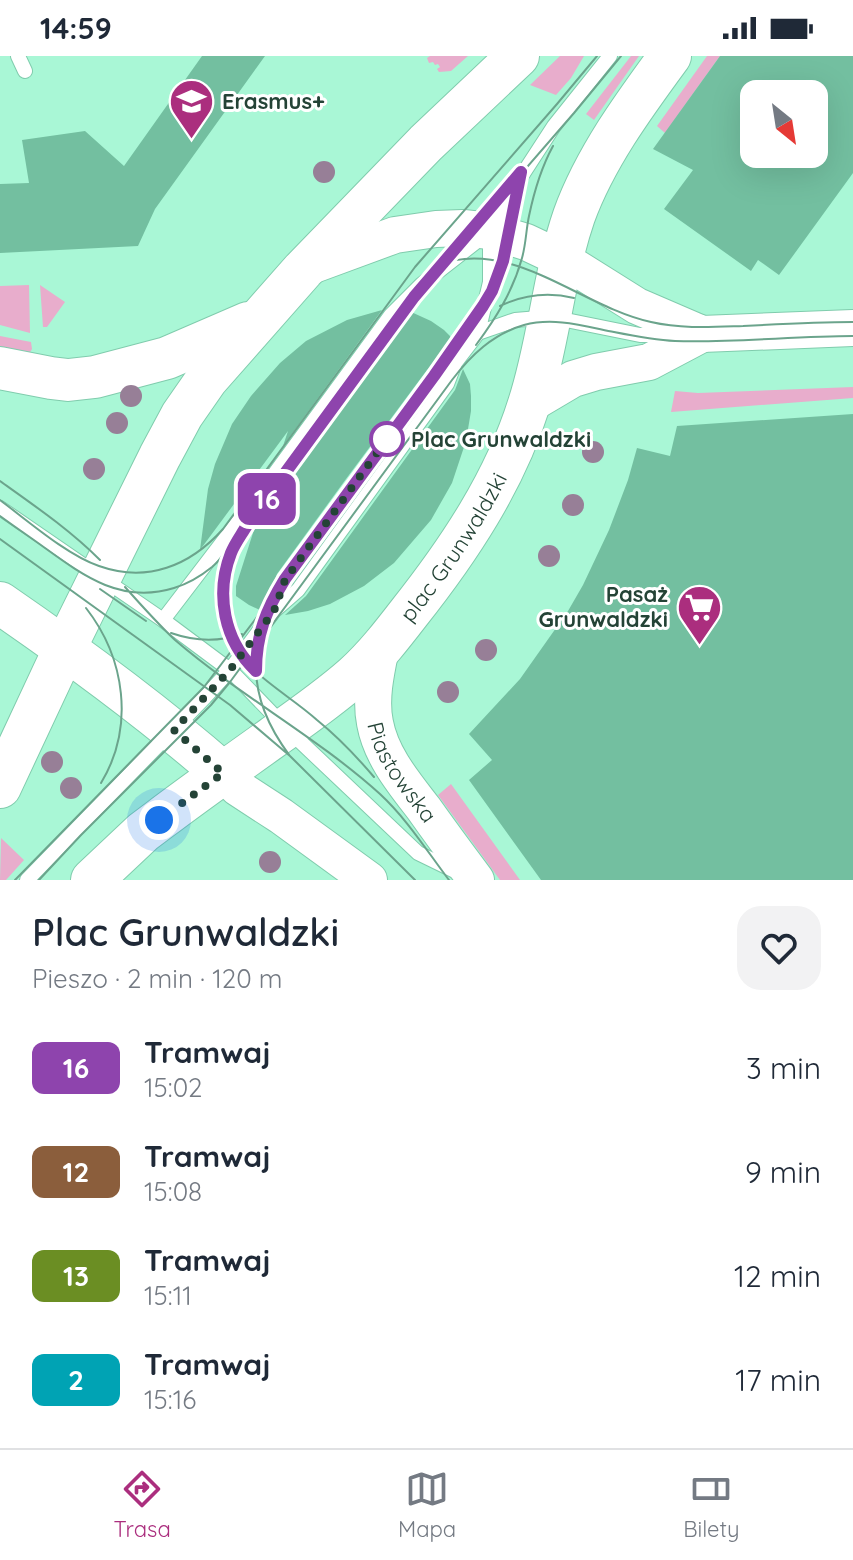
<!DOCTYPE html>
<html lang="pl">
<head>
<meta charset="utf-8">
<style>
	body { margin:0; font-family:Quicksand,sans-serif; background:#f2f2f3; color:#1f2937; height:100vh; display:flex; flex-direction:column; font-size:30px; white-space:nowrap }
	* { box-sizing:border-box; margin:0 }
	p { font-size:26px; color:#747a83 }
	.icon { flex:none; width:44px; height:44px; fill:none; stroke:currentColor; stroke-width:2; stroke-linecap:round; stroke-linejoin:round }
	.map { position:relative; height:824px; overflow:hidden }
	.side { display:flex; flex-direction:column; background:#fff; flex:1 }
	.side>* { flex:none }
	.badge { padding:0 16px; border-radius:12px; font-size:28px; line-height:52px }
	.needle { width:52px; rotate:150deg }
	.controls { position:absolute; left:740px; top:24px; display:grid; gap:16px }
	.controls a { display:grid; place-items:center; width:88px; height:88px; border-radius:16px; background:#fff; box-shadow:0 8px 32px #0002; font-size:40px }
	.you { position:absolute; width:40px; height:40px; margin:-20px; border:6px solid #fff; border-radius:50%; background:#1a73e8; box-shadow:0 0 0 12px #1a73e833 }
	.map>.badge { position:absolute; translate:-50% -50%; box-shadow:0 0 0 4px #fff }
	.round { display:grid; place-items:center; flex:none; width:84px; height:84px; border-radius:24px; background:#f2f2f3 }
	.summary { display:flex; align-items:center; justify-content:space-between; height:136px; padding:0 32px }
	h1 { font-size:38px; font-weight:600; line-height:60px }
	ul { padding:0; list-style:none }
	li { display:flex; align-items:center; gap:24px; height:104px; padding:0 32px }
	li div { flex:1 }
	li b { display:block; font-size:30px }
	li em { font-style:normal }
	li .badge { min-width:88px; font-weight:700; text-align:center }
	.status { display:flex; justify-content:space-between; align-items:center; height:56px; padding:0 40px; background:#fff; direction:ltr }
	.status svg { height:22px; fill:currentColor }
	.dock { display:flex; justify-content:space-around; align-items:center; height:112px; border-top:2px solid #e0e1e3; background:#fff; font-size:22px; color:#747a83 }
	.dock a { display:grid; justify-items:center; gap:4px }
	.dock .selected { color:#ab2e7e }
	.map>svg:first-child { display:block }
	.green { fill:#e8adcc }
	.building { fill:#73bfa0; fill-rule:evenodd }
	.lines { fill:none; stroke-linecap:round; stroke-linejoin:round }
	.service-casing { stroke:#80ccad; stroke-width:16 }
	.tertiary-casing { stroke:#80ccad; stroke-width:38 }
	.secondary-casing { stroke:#80ccad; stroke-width:44 }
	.service { stroke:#fff; stroke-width:14 }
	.tertiary { stroke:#fff; stroke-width:36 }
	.secondary { stroke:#fff; stroke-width:42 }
	.tram { stroke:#6ba48c; stroke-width:2 }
	.tree { fill:#977f97 }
	.line-casing { stroke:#fff; stroke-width:18 }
	.line { stroke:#8e44ad; stroke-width:12 }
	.walk { stroke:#244336; stroke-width:8; stroke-dasharray:0 14.4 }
	.stop-dot { fill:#fff; stroke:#8e44ad; stroke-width:4 }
	.labels { text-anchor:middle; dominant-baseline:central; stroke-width:6; stroke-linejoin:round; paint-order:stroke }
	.poi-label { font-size:22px; font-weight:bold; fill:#244336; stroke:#fff; text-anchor:start }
	.stop-label { font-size:22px; font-weight:bold; fill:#244336; stroke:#fff; text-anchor:start }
	.street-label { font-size:22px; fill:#244336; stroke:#fff }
</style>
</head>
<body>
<div class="status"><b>14:59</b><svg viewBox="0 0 49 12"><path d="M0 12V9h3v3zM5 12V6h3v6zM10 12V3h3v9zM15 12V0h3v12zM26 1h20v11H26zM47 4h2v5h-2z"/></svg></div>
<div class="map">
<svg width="853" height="824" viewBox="0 0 853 824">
	<rect width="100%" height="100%" fill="#a9f7d6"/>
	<path class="green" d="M430 0H468L451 15 439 16 437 13 440 11 438 8 435 9 433 6 429 7 427 2Z
		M560 0H584L571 22 556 39 530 29Z
		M631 0H639L594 64 586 58Z
		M707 0H720L665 77 657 70Z
		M29 229 30 277 0 269V230Z
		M40 229 65 246 47 271H43Z
		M0 280 31 286 32 293 27 301 0 296Z
		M853 331V342L671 356 675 335 698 337Z
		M451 728 520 824H500L438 739Z
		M1 782 24 804 6 824H0Z"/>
	<path class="building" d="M202 0H265L155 153 138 190 0 197V128L29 127 22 84 85 75 124 110Z
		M720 0H853V117L779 219 758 204 751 215 664 153 693 114 653 93ZM754 38H814V98H754Z
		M382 254 283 390 288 375 200 494 208 433 215 408 232 368 251 340 280 307 306 285 347 264Z
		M409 255 431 265 444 274 450 280 454 291 448 300 427 314 346 423 277 518 266 549 262 555 249 549 236 540V530L261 452 399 266Z
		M463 313 470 328 471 340V355L466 385 452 427 431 464 394 507 364 530 330 548 308 555 285 559 306 540 455 334Z
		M853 358V824H541L469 724 492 704 469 678 520 623 568 555 583 529 609 474 628 424 637 392 670 400 677 370Z"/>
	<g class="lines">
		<defs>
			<path id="service" d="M18 0 25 15
				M478 277 515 264 551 261 640 279H678
				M0 452 163 564 230 614 286 672 418 797 457 816
				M276 551 285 524 354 429 435 320 455 307
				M163 564 270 424 391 259 422 228 490 175 515 130 554 70 610 0
				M27 824 205 641 230 614 274 555 298 534 447 328 455 307 478 277 490 226V176"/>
			<g id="tertiary">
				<path d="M308 211 395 179 436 173 463 172 490 175 526 186 562 203 637 250 702 278 853 272"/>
				<path d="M529 349 573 323 596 316 649 306 702 278"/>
				<path id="s1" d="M381 592C376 616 370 643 375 667 381 700 404 727 424 753 441 777 458 800 476 824"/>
				<path d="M223 717 238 732 281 760 369 824"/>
			</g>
			<g id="secondary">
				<path d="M0 312 51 322 68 324 95 321 167 302 248 267"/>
				<path d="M0 547C77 600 152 655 223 717"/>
				<path d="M0 731 65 592 160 400 182 359 207 323 303 214 426 87 518 0"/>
				<path id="s2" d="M92 824 143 776 159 764C196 736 234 709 272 682 299 663 328 643 354 620 375 601 392 579 409 557 459 494 505 425 529 348 549 287 553 221 574 160 595 102 634 49 670 0"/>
			</g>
		</defs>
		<use href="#service" class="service-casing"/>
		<use href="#tertiary" class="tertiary-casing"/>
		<use href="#secondary" class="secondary-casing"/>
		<use href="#service" class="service"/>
		<use href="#tertiary" class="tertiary"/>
		<use href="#secondary" class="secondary"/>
		<path class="tram" d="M438 209C512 181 581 251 651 266 681 273 712 271 743 270 779 268 816 266 853 266
			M500 250C523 239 549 236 574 242
			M476 289C496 262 513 235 522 202 526 188 526 174 529 160 534 136 541 112 553 90
			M0 425C35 450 70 474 100 504
			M0 444C28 465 67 499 99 510 147 527 190 510 223 473L415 211 557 48 597 0
			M0 460C15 471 30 481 45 492 85 521 122 548 174 532 187 528 201 520 212 511 226 499 236 483 247 469L414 241 574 57 621 0
			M0 483 230 649 290 700 415 824
			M233 493C217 534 221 581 254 614 273 632 297 646 317 664 338 681 357 701 374 721
			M125 531C141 549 157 567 175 584 240 640 317 681 380 738 407 763 427 795 449 824
			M100 533 146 565
			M86 552C125 602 135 671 101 727
			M171 577C194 585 219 586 242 578
			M290 700C244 639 247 587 285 523L483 250C509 205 507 168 520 121
			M15 824 204 631 260 557
			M39 824 81 779 211 649 230 626 452 324C471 299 493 278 524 269 554 261 584 270 614 276 634 280 655 284 675 285 734 287 794 280 853 280"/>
	</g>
	<g class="tree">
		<circle cx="324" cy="116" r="11"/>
		<circle cx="131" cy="340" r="11"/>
		<circle cx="117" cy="367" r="11"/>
		<circle cx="593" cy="396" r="11"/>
		<circle cx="94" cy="413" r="11"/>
		<circle cx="573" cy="449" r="11"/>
		<circle cx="549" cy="500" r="11"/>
		<circle cx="486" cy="594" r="11"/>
		<circle cx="448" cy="636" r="11"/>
		<circle cx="52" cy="706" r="11"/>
		<circle cx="71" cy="732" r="11"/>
		<circle cx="270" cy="806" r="11"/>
	</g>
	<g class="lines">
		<defs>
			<path id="line" d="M521 116 503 205 492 235 483 250 434 320 285 523C266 554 256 579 256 615 224 585 215 538 231 497 235 487 242 478 247 469L414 241Z"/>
		</defs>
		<use href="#line" class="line-casing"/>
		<use href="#line" class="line"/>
		<path class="walk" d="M159 764 223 717 174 674 230 614 274 555 285 524 387 383"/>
	</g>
	<defs>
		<symbol id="university-pin" viewBox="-11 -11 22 30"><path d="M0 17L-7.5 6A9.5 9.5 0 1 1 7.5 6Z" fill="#ab2e7e" stroke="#fff"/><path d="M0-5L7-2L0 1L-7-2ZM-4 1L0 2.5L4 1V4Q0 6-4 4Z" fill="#fff"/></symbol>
		<symbol id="supermarket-pin" viewBox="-11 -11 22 30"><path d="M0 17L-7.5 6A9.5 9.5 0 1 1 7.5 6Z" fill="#ab2e7e" stroke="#fff"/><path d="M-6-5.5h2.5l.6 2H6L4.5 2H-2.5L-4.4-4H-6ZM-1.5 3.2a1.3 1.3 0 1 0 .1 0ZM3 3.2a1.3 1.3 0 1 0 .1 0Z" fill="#fff"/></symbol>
	</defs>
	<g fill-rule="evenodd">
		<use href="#university-pin" x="166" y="20" width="51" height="69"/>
		<use href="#supermarket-pin" x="674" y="526" width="51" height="69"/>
	</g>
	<circle class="stop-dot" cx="387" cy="383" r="16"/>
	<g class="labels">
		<g class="poi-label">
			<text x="222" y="45">Erasmus+</text>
			<text x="668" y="538" text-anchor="end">Pasaż<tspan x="668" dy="25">Grunwaldzki</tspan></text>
		</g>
		<g class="stop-label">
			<text x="411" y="383">Plac Grunwaldzki</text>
		</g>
		<g class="street-label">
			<text stroke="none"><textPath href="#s2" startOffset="496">plac Grunwaldzki</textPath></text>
			<text stroke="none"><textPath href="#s1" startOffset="132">Piastowska</textPath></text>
		</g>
	</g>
</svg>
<div class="controls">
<a><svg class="needle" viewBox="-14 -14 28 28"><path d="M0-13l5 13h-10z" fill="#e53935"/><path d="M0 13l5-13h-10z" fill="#747a83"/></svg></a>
</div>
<div class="you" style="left:159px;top:764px"></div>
<b class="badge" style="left:267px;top:443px;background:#8e44ad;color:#fff">16</b>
</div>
<section class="side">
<div class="summary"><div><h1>Plac Grunwaldzki</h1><p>Pieszo · 2 min · 120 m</p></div><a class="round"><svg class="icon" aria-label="heart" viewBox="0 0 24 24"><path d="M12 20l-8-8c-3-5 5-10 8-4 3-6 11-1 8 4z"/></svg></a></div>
<ul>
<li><span class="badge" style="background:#8e44ad;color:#fff">16</span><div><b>Tramwaj</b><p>15:02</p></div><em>3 min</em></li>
<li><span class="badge" style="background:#8b5e3c;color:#fff">12</span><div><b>Tramwaj</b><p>15:08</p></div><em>9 min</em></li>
<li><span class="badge" style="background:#6b8e23;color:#fff">13</span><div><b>Tramwaj</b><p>15:11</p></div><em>12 min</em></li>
<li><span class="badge" style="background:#00a3b4;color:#fff">2</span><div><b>Tramwaj</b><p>15:16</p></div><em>17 min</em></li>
</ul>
</section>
<nav class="dock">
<a class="selected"><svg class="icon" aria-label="directions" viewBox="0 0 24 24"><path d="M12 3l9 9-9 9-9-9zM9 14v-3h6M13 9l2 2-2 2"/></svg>Trasa</a>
<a><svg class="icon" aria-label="map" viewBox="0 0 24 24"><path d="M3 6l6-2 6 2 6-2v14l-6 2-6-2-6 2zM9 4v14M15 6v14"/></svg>Mapa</a>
<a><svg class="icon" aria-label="tickets" viewBox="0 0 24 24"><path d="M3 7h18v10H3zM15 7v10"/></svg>Bilety</a>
</nav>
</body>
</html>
